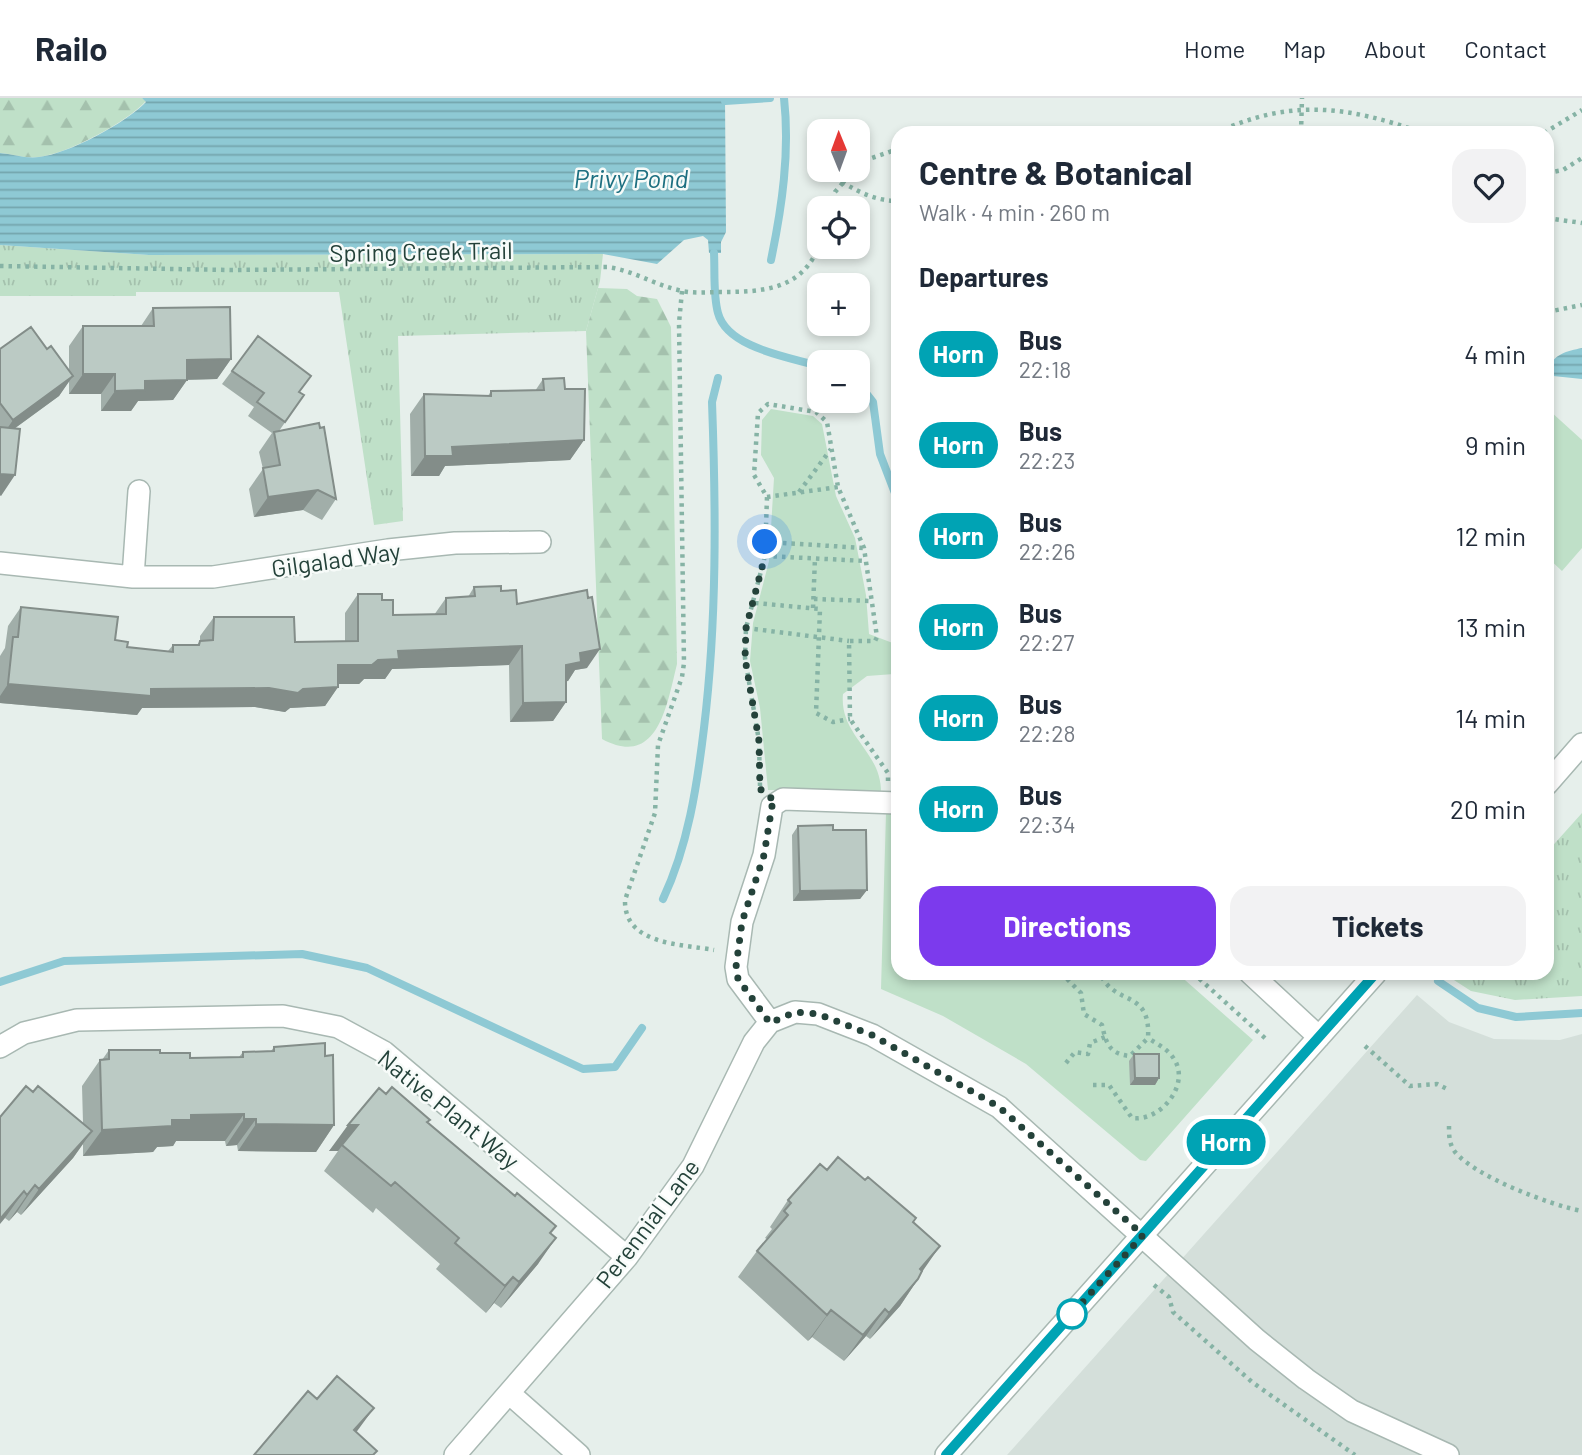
<!DOCTYPE html>
<html lang="en">
<head>
<meta charset="utf-8">
<style>
	body { margin:0; font-family:Barlow,sans-serif; background:#f2f2f3; color:#1f2937; height:100vh; display:flex; flex-direction:column; font-size:26px; white-space:nowrap }
	* { box-sizing:border-box; margin:0 }
	p { font-size:23px; color:#747a83 }
	.icon { flex:none; width:38px; height:38px; fill:none; stroke:currentColor; stroke-width:2; stroke-linecap:round; stroke-linejoin:round }
	.map { position:relative; flex:1; overflow:hidden }
	.details { position:absolute; left:891px; top:28px; width:663px; height:854px; display:flex; flex-direction:column; background:#fff; border-radius:21px; box-shadow:0 4px 10px #0003 }
	.details>* { flex:none }
	.badge { padding:0 14px; border-radius:23px; font-size:24px; line-height:46px }
	.needle { width:46px; rotate:359deg }
	.buttons { position:absolute; left:807px; top:21px; display:grid; gap:14px }
	.buttons a { display:grid; place-items:center; width:63px; height:63px; border-radius:14px; background:#fff; box-shadow:0 4px 10px #0003; font-size:35px }
	.you { position:absolute; width:35px; height:35px; margin:-18px; border:5px solid #fff; border-radius:50%; background:#1a73e8; box-shadow:0 0 0 10px #1a73e833 }
	.map>.badge { position:absolute; translate:-50% -50%; box-shadow:0 0 0 4px #fff }
	h2 { padding:0 28px; font-size:26px; line-height:63px }
	.round { display:grid; place-items:center; flex:none; width:74px; height:74px; border-radius:21px; background:#f2f2f3 }
	.head { display:flex; align-items:center; justify-content:space-between; height:119px; padding:0 28px }
	h1 { font-size:33px; font-weight:700; line-height:52px }
	.primary-button { display:flex; gap:14px; margin-top:auto; padding:14px 28px }
	.primary-button a { flex:1; height:80px; border-radius:21px; background:#7c3aed; color:#fff; font-size:28px; font-weight:700; line-height:80px; text-align:center }
	.primary-button a+a { background:#f2f2f3; color:#1f2937 }
	ul { padding:0; list-style:none }
	li { display:flex; align-items:center; gap:21px; height:91px; padding:0 28px }
	li div { flex:1 }
	li b { display:block; font-size:26px }
	li em { font-style:normal }
	li .badge { min-width:77px; font-weight:700; text-align:center }
	header { display:flex; align-items:center; gap:42px; box-sizing:border-box; height:98px; padding:0 35px; background:#fff; border-bottom:2px solid #e0e1e3 }
	header strong { font-size:33px }
	nav { display:flex; gap:38px; margin-inline-start:auto; font-size:24px }
	.map>svg:first-child { display:block }
	.built { fill:#d4dfda }
	.grass { fill:url(#grass-tufts) }
	.forest { fill:url(#forest-firs) }
	.green { fill:#bfe0c8 }
	.water { fill:url(#water-rules) }
	.lines { fill:none; stroke-linecap:round; stroke-linejoin:round }
	.stream { stroke:#8ec9d4; stroke-width:8 }
	.minor-casing { stroke:#a8b8b2; stroke-width:24 }
	.path { stroke:#86b3a5; stroke-width:4.5; stroke-dasharray:3.5 5; stroke-linecap:butt }
	.minor { stroke:#fff; stroke-width:21 }
	.wall { fill:#a1aea9 }
	.shaded-wall { fill:#838d89 }
	.building { fill:#bbcac4; stroke:#838d89; stroke-width:2 }
	.line-casing { stroke:#fff; stroke-width:16 }
	.line { stroke:#00a3b4; stroke-width:10 }
	.walk { stroke:#24423a; stroke-width:7; stroke-dasharray:0 12.6 }
	.stop-dot { fill:#fff; stroke:#00a3b4; stroke-width:3.5 }
	.labels { text-anchor:middle; dominant-baseline:central; stroke-width:5; stroke-linejoin:round; paint-order:stroke }
	.street-label { font-size:24px; fill:#24423a; stroke:#f7fbf9 }
	.water-label { font-size:26px; font-style:italic; fill:#1c6f80; stroke:#f7fbf9 }
</style>
</head>
<body>
<header>
<strong>Railo</strong>
<nav><a>Home</a><a>Map</a><a>About</a><a>Contact</a></nav>
</header>
<div class="map">
<svg width="1582" height="1357" viewBox="0 0 1582 1357">
	<defs>
		<pattern id="grass-tufts" width="24" height="20" patternUnits="userSpaceOnUse" patternTransform="scale(1.75)"><rect width="24" height="20" fill="#bfe0c8"/><path d="M3 7l-1-3M5 7V3M7 7l1-3M15 17l-1-3M17 17v-4M19 17l1-3" fill="none" stroke="#a4c1ad"/></pattern>
		<pattern id="forest-firs" width="22" height="20" patternUnits="userSpaceOnUse" patternTransform="scale(1.75)"><rect width="22" height="20" fill="#bfe0c8"/><path d="M5 1l3.5 6h-7zM16 11l3.5 6h-7z" fill="#a4c1ad"/></pattern>
		<pattern id="water-rules" width="6" height="5" patternUnits="userSpaceOnUse" patternTransform="scale(1.75)"><rect width="6" height="5" fill="#8ec9d4"/><path d="M0 2.5h6" fill="none" stroke="#74a5ad"/></pattern>
	</defs>
	<rect width="100%" height="100%" fill="#e6efeb"/>
	<path class="built" d="M1417 897 1449 924 1494 941 1560 942 1582 936V1357H1007Z"/>
	<path class="grass" d="M0 147 149 157 603 156 600 183 586 233 398 238 403 423 374 427 339 194H136V198H0Z
		M1582 715V898L1515 902 1471 893 1443 875H1547V754Z"/>
	<path class="forest" d="M0 0H142L146 3C127 24 67 56 39 59 27 61 12 56 0 55Z
		M598 190 627 191 637 198 657 201 671 229 677 566C667 607 658 671 602 641L586 233Z"/>
	<path class="green" d="M771 311 813 318 822 326 836 398 855 440 866 497 869 536 898 547V571L894 576 867 578 843 596C839 638 882 653 881 695L768 692 760 610 750 563 753 525 769 463 774 380 761 357 762 322Z
		M1550 313 1582 342V450L1562 473 1547 459V317Z
		M889 714 898 717V875H1177L1253 942 1146 1063 1140 1062 1026 966 943 918 881 891 886 715Z"/>
	<path class="water" d="M142 0H725L726 134 721 144V155H709L708 142 703 138 684 142 657 166 603 156 149 157 0 147V55C12 56 27 61 39 59 68 56 126 25 146 4Z
		M1582 250V281L1553 278 1548 272C1553 256 1567 253 1582 250Z"/>
	<g class="lines">
		<path class="stream" d="M725 3 770 0
			M714 155C715 174 713 197 718 215 727 250 789 259 819 268
			M771 162C782 109 790 54 784 0
			M858 285 873 304 880 356 898 403
			M663 801C688 748 697 688 704 630 717 522 716 413 712 304L718 280
			M1438 883 1478 910 1516 919 1582 915
			M0 884 64 863 302 856 367 870 583 971 615 969 642 930"/>
		<defs>
			<path id="minor" d="M0 465 133 479H213L388 452 455 445 540 444
				M133 479 139 393
				M1547 686 1582 646
				M1250 875 1319 939
				M770 924 738 881 736 869 742 824 764 757 772 708 783 701 898 705
				M0 949 24 935 77 922 283 918 338 929 384 954 627 1159
				M509 1295 579 1357
				M455 1357 627 1159 693 1068 754 944 770 924 795 914 818 916 872 937 999 1009 1257 1242 1306 1281 1352 1313 1448 1357
				M946 1357 1376 875"/>
		</defs>
		<use href="#minor" class="minor-casing"/>
		<path class="path" d="M1216 35C1290 0 1348 8 1423 35
			M1301 35 1302 0
			M1544 35 1582 12
			M858 69 869 61 898 51
			M1547 75 1563 72 1582 60
			M842 84C860 95 877 103 898 103
			M829 110 835 94 854 72
			M1547 120 1582 125
			M0 168 230 172 607 169C632 172 653 186 678 192 692 196 707 194 721 194 762 194 802 192 819 148
			M682 193 679 225 684 565 682 579 658 647 655 715 625 802C624 847 681 846 714 852
			M1547 214 1582 207
			M799 394 831 351
			M767 399 838 389
			M766 444 864 450
			M765 458 866 463
			M814 501 872 503
			M755 505 820 511 816 615 833 624 850 621
			M813 510 815 460
			M746 530 849 543
			M760 688 759 643 745 560 746 530 765 458 767 399 754 377 758 315 768 306 816 314 827 324 838 389 864 450 877 539 875 543H849L850 621 888 675V683
			M1061 875 1081 895 1084 916 1102 927C1106 945 1109 956 1130 958L1148 940C1151 890 1114 909 1100 875
			M1193 875 1266 941
			M1365 948 1410 988 1437 986 1447 991
			M1066 965 1075 954 1088 956 1090 945 1105 939
			M1093 987H1109L1132 1020C1160 1024 1191 987 1174 961 1168 951 1157 946 1148 940
			M1449 1028C1449 1037 1449 1046 1455 1054 1476 1079 1550 1107 1582 1113
			M1154 1187 1169 1199 1173 1214 1252 1284 1355 1357"/>
		<use href="#minor" class="minor"/>
	</g>
	<path class="wall" d="M153 210 231 261 217 281 187 282 173 302 138 303 131 313H101V296H69V283L59 298 14 331 1 398 0 397V251H47L69 273V248L83 228H141Z
		M258 238 300 294 304 297 279 333 336 401 322 422 303 412 254 419 249 391 263 371 259 354 272 335 248 318 254 309 222 286Z
		M543 281 565 291 584 342 570 362 445 368 439 378H411L410 316 424 296 488 298 491 293H535Z
		M474 489 501 493 517 506 587 570 575 572 568 583H566V604L553 623 510 624 509 567 392 571 385 581H364L359 586H338V589L325 608 290 610 285 614 255 609 142 610 137 617 0 605V558L5 550 8 528 21 509 115 542 127 549 168 553 173 547H197L200 543V538L214 519 295 544 345 543V515L358 496 382 502 393 517H434L446 500 468 499Z
		M798 728 833 732 867 792 860 801 793 803 792 737Z
		M274 949 325 958 334 1027 316 1054 238 1053 237 1047 226 1048 225 1043H176L173 1048 157 1049 153 1054 83 1058V1046L73 1060 21 1117 17 1114 9 1123 5 1120 33 994 83 1025 82 988 100 962H102L109 952 160 955 190 960 239 959 243 954 271 953Z
		M1134 956 1159 980 1155 987H1130L1129 963Z
		M386 996 428 1025 551 1135 538 1166 501 1210 494 1205 486 1215 436 1171 440 1166 376 1110 373 1115 324 1073 338 1053H329Z
		M827 1072 913 1125 922 1173 918 1181 900 1208 870 1241 866 1238 844 1263 812 1239 808 1243 738 1179 757 1153 767 1141 765 1140 772 1131 770 1129 788 1102Z"/>
	<path class="shaded-wall" d="M231 261 217 281 173 282 187 262Z
		M83 276H115L101 296H69Z
		M73 278 59 298 0 341 13 322Z
		M187 282 173 302 138 303 131 313H101L115 293 145 283Z
		M584 342 570 362 445 368 439 378H411L425 358 452 349Z
		M0 376 15 377 1 398 0 397Z
		M318 392 303 412 254 419 268 399Z
		M522 548 509 567 392 571 385 581H364L359 586H324L338 567 378 562 398 553Z
		M600 551 587 570 575 572 568 583 552 586 566 567 580 555Z
		M8 586 151 591H303L338 589 325 608 290 610 285 614 255 609 142 610 137 617 0 605V598Z
		M566 604 553 623 510 624 523 605Z
		M867 792 860 801 793 803 800 793Z
		M1135 980H1159L1155 987H1130Z
		M244 1016 225 1043H176L173 1048 157 1049 153 1054 83 1058 102 1032 172 1022 191 1017Z
		M244 1021H256L237 1047 226 1048Z
		M256 1026 334 1027 316 1054 238 1053Z
		M348 1027H358L338 1053H329Z
		M92 1033 73 1060 21 1117 39 1091Z
		M35 1087 17 1114 9 1123 27 1097Z
		M24 1093 5 1120 0 1126V1121Z
		M556 1140 538 1166 501 1210 519 1184Z
		M940 1148 922 1174 920 1171Z
		M513 1179 494 1205 486 1215 505 1188Z
		M918 1181 900 1208 870 1241 889 1215Z
		M885 1211 866 1238 844 1263 863 1237Z
		M831 1212 812 1239 808 1243 827 1217Z
		M374 1310 355 1336 354 1332Z"/>
	<path class="building" d="M230 209 231 261 187 262V282L145 283V292L115 293V276H83V228H154L153 210Z
		M31 229 47 251 51 248 73 278 13 322 0 305V251Z
		M258 238 311 278 299 294 304 297 285 324 257 304 264 295 232 273Z
		M564 280 565 291H585L584 342 452 349 453 358H425L424 296 491 298V293L544 292 543 281Z
		M319 325 320 330 324 329 336 401 318 392 268 399 263 370 280 367 274 334Z
		M0 329 20 331 15 377 0 376Z
		M501 488V493L516 492 517 506 587 492 588 500 592 499 600 551 580 555 581 564 566 567V604L523 605 522 548 398 553 399 561 378 562 372 567H338V589L303 591 298 595 269 590 151 591V598L8 586 13 539H18L21 509 118 519 115 542 128 544 127 549 173 554V547H199L200 543 213 542 214 519H294L295 544 358 543V496H382V502H393V517L446 516V500L475 498 474 489Z
		M833 727V732H866L867 792 800 793 798 728Z
		M325 945V958L333 957 334 1027 256 1026V1021H244V1016L191 1017V1022H172V1028L102 1032 100 962 109 961V952H160V955H190V960L243 959V954L274 953V949Z
		M1134 956H1159V980H1135Z
		M26 988 33 994 38 988 92 1033 39 1091 35 1087 27 1097 24 1093 0 1121V1019Z
		M392 989 430 1022 427 1024 515 1098 517 1095 556 1128 550 1135 556 1140 519 1184 513 1179 505 1188 455 1145 459 1140 395 1084 391 1088 342 1047 358 1027H348L379 990 386 996Z
		M838 1059 865 1082 868 1079 916 1120 913 1124 940 1148 920 1171 922 1173 918 1181 889 1215 885 1211 863 1237 831 1212 827 1217 757 1153 788 1117 784 1113 791 1105 788 1102 820 1066 827 1072Z
		M337 1278 374 1310 354 1332 377 1353 373 1357H254L308 1293 317 1301Z"/>
	<g class="lines">
		<defs>
			<path id="line" d="M946 1357 1376 875"/>
		</defs>
		<use href="#line" class="line-casing"/>
		<use href="#line" class="line"/>
		<path class="walk" d="M765 444V458L746 530 745 560 759 643 760 691 776 704 772 708 764 757 742 824 736 869 738 881 770 925 795 914 818 916 872 937 978 997 999 1009 1143 1137 1072 1216"/>
	</g>
	<circle class="stop-dot" cx="1072" cy="1216" r="14"/>
	<g class="labels">
		<g class="street-label">
			<text transform="translate(421 153) rotate(-1)">Spring Creek Trail</text>
			<text transform="translate(336 461) rotate(-8)">Gilgalad Way</text>
			<text transform="translate(449 1011) rotate(39)">Native Plant Way</text>
			<text transform="translate(647 1125) rotate(-53)">Perennial Lane</text>
		</g>
		<g class="water-label">
			<text x="631" y="79">Privy Pond</text>
		</g>
	</g>
</svg>
<div class="buttons">
<a><svg class="needle" viewBox="-14 -14 28 28"><path d="M0-13l5 13h-10z" fill="#e53935"/><path d="M0 13l5-13h-10z" fill="#747a83"/></svg></a>
<a><svg class="icon" aria-label="locate" viewBox="0 0 24 24"><circle cx="12" cy="12" r="6"/><path d="M12 2v4M12 18v4M2 12h4M18 12h4"/></svg></a>
<a>+</a>
<a>−</a>
</div>
<div class="you" style="left:765px;top:444px"></div>
<b class="badge" style="left:1226px;top:1044px;background:#00a3b4;color:#fff">Horn</b>
<section class="details">
<div class="head"><div><h1>Centre &amp; Botanical</h1><p>Walk · 4 min · 260 m</p></div><a class="round"><svg class="icon" aria-label="heart" viewBox="0 0 24 24"><path d="M12 20l-8-8c-3-5 5-10 8-4 3-6 11-1 8 4z"/></svg></a></div>
<h2>Departures</h2>
<ul>
<li><span class="badge" style="background:#00a3b4;color:#fff">Horn</span><div><b>Bus</b><p>22:18</p></div><em>4 min</em></li>
<li><span class="badge" style="background:#00a3b4;color:#fff">Horn</span><div><b>Bus</b><p>22:23</p></div><em>9 min</em></li>
<li><span class="badge" style="background:#00a3b4;color:#fff">Horn</span><div><b>Bus</b><p>22:26</p></div><em>12 min</em></li>
<li><span class="badge" style="background:#00a3b4;color:#fff">Horn</span><div><b>Bus</b><p>22:27</p></div><em>13 min</em></li>
<li><span class="badge" style="background:#00a3b4;color:#fff">Horn</span><div><b>Bus</b><p>22:28</p></div><em>14 min</em></li>
<li><span class="badge" style="background:#00a3b4;color:#fff">Horn</span><div><b>Bus</b><p>22:34</p></div><em>20 min</em></li>
</ul>
<div class="primary-button"><a>Directions</a><a>Tickets</a></div>
</section>
</div>
</body>
</html>
